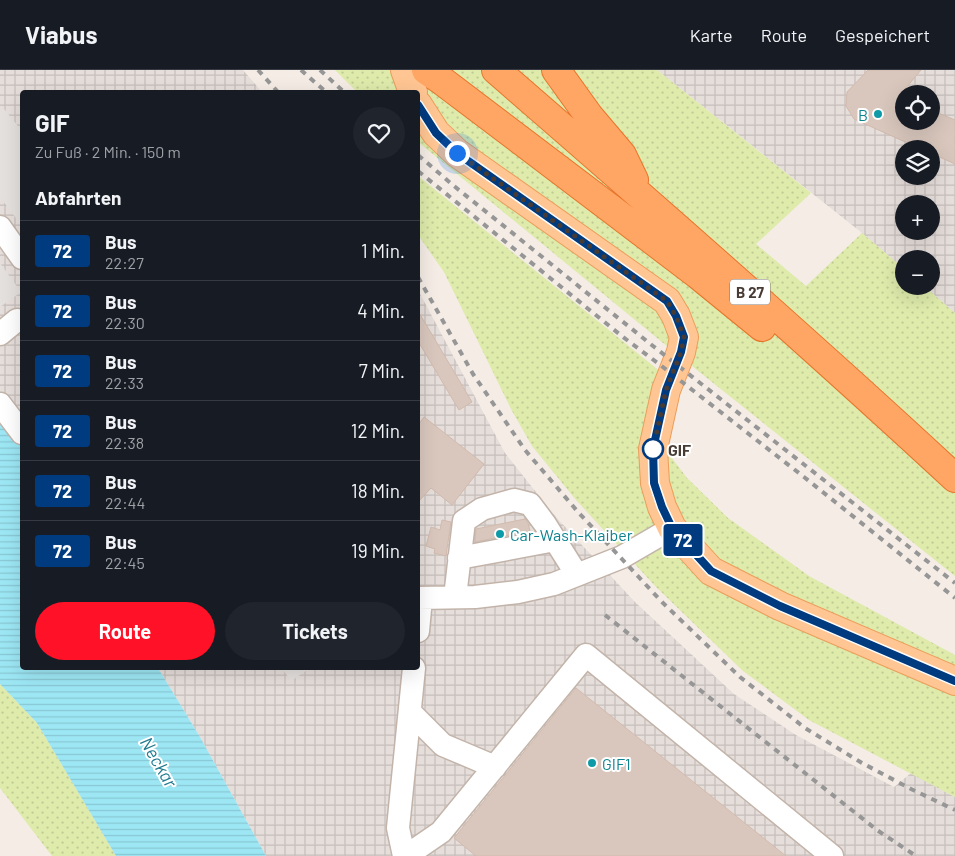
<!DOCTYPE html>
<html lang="de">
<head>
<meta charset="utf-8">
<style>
	body { margin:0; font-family:Barlow,sans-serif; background:#20242c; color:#f1f3f6; height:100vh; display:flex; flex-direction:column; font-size:19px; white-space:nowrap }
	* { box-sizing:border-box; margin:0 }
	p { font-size:16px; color:#9ea1a6 }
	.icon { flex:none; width:28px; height:28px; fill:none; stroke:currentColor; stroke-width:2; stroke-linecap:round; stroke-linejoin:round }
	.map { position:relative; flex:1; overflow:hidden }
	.drawer { position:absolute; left:20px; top:20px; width:400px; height:580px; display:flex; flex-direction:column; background:#171b24; border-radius:5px; box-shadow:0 5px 20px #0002 }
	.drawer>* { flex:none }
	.badge { padding:0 10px; border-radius:4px; font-size:18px; line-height:32px }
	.fabs { position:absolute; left:895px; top:15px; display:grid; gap:10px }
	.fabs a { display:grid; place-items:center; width:45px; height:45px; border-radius:50%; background:#171b24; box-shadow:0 5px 20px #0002; font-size:25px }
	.you { position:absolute; width:25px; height:25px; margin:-12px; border:4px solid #fff; border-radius:50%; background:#1a73e8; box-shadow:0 0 0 8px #1a73e833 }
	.map>.badge { position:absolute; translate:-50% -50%; box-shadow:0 0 0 2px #fff }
	h2 { padding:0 15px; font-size:19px; line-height:45px }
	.round { display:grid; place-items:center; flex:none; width:52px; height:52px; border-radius:26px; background:#20242c }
	.head { display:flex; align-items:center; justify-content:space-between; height:85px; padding:0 15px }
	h1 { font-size:24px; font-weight:700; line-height:38px }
	.button { display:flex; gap:10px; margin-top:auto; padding:10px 15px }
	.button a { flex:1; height:58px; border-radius:30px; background:#ff1127; color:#fff; font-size:20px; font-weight:700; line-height:58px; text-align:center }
	.button a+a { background:#20242c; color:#f1f3f6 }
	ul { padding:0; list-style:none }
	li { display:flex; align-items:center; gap:15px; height:60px; padding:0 15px; border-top:1px solid #363941 }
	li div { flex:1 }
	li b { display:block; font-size:19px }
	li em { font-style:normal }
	li .badge { min-width:55px; font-weight:700; text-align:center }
	header { display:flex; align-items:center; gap:30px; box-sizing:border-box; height:70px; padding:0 25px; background:#171b24; border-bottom:1px solid #363941 }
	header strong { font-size:24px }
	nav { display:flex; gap:28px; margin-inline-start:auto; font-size:18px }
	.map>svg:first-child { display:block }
	.industrial { fill:url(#industrial-grid); fill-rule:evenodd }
	.grass { fill:url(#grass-dots) }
	.parking { fill:#e4e0de }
	.water { fill:url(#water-rules) }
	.building { fill:#d9c7bd; stroke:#d2baad }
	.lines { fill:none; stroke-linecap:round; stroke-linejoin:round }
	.minor-casing { stroke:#c3b4aa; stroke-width:25 }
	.major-casing { stroke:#ec9d5c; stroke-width:30 }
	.highway-casing { stroke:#e8752c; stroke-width:30 }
	.minor { stroke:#fff; stroke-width:22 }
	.major { stroke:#ffc693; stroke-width:28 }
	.highway { stroke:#ffa665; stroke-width:28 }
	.rail { stroke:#969696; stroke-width:4; stroke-dasharray:6 6; stroke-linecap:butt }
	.line-casing { stroke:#fff; stroke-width:11 }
	.line { stroke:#003b80; stroke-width:8 }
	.walk { stroke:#473b34; stroke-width:5; stroke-dasharray:0 9 }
	.culture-dot { fill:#0f9aa8; stroke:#fff; stroke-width:2 }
	.stop-dot { fill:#fff; stroke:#003b80; stroke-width:2.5 }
	.labels { text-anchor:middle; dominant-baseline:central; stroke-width:4; stroke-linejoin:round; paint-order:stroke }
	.shield { fill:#fff; stroke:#7e7671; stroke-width:1 }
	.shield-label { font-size:15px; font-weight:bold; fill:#473b34 }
	.culture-label { font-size:16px; fill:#0d838f; stroke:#fff; text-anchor:start }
	.stop-label { font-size:16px; font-weight:bold; fill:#473b34; stroke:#fff; text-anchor:start }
	.water-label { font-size:18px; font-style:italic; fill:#217c90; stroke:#fff }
</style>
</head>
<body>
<header>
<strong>Viabus</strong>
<nav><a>Karte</a><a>Route</a><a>Gespeichert</a></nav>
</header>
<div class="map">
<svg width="955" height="786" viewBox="0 0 955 786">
	<defs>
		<pattern id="industrial-grid" width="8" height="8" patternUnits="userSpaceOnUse" patternTransform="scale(1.25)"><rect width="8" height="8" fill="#e6deda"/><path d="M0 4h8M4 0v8" fill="none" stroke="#c7bfbc"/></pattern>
		<pattern id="grass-dots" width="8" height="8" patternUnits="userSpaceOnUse" patternTransform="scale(1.25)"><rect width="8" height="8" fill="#deebab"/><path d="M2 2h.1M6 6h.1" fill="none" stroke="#c0ca94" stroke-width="1.8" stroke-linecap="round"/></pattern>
		<pattern id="water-rules" width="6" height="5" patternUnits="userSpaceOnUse" patternTransform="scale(1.25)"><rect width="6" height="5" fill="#9de7f5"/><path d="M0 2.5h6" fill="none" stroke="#89c7d3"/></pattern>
	</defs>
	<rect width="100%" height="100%" fill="#f4ece5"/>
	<path class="industrial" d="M0 0H243L262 22H22V378L0 346Z
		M657 0H955V243L924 216H931V189H904V199L862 163ZM904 24H931V51H904ZM904 79H931V106H904ZM904 134H931V161H904Z
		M418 220 505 383 555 446 635 532 734 624 796 665 894 717 911 703 955 727V786H266L200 667 158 598H418Z"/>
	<path class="grass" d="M335 0H657L811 123 756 174 806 216 862 163 904 199V216H924L955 243V506L668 277 418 72V22H357Z
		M418 106 672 311 665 379 687 408 728 448 809 506 955 585V727L809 650 743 601 656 517 576 430 532 376 512 341 444 202 418 165Z
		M0 614 37 653 116 786H52L0 718Z"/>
	<path class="parking" d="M4 39 22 61V156L0 127V42Z
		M0 193 21 222 0 237Z
		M282 598H310L291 611Z"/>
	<path class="water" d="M0 346 22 378V598H158L200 667 266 786H116L37 653 0 614Z"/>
	<path class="building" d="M868 0H921L899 26 904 28V51H931V40L955 50V94L931 83V79H921L854 49 846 36 847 22Z
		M418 241 472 332 459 340 418 271Z
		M424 347 484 394 452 435 431 418 418 432V355Z
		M525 449 528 453 530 461 475 472 476 459Z
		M442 450 451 452 446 486 434 483 435 479 426 476 431 457 440 460Z
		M576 618 786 786H476L454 768Z"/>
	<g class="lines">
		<defs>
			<path id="minor" d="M0 157 22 188
				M0 264 17 250
				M0 334 22 363
				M459 488 555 470
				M455 527 464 451 482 439 514 430 530 434 545 454 577 505
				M418 528 475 527 518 522 554 514 622 487 672 458
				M418 561 421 528
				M410 642 443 675 495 697
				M404 786 398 758 414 598
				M406 786 441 762 586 585 832 786"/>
			<path id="major" d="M405 0 413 22
				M418 35 436 63 457 83 667 231 676 246 684 267 681 282 666 320 653 379 655 413 662 437 672 458 711 501 780 536 955 611"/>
			<path id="highway" d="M426 0 441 10 697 204 762 257
				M496 0C651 134 805 269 955 408
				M556 0 589 46 622 85 634 110"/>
		</defs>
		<use href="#minor" class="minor-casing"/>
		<use href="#major" class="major-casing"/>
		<use href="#highway" class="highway-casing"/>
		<use href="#minor" class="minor"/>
		<use href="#major" class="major"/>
		<use href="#highway" class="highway"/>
		<path class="rail" d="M258 0 278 22
			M301 0 326 22
			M320 0 344 22
			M418 85 454 116 653 276 955 513
			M418 101 623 267 659 294 804 407 955 528
			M418 207 473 304 525 380 578 442 662 532 740 607 805 658 862 693 911 719 955 740
			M605 545 877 760 916 786"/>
	</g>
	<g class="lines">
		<defs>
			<path id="line" d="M418 35 436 63 457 83 667 231 676 246 684 267 681 282 666 320 653 379 654 413 662 437 672 458 711 501 780 536 955 611"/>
		</defs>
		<use href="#line" class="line-casing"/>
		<use href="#line" class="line"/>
		<path class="walk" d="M457 83 667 231 676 246 684 267 681 282 666 320 653 379"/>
	</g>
	<g class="culture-dot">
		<circle cx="878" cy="44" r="5"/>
		<circle cx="500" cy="464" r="5"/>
		<circle cx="592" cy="693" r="5"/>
	</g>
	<circle class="stop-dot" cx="653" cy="379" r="10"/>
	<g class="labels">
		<rect class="shield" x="730" y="209.5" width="40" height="25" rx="4"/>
		<g class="shield-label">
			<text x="750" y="222">B 27</text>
		</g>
		<g class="culture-label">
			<text x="868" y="44" text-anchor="end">B</text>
			<text x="510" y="464">Car-Wash-Klaiber</text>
			<text x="602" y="693">GIF1</text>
		</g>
		<g class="stop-label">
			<text x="668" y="379">GIF</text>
		</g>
		<g class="water-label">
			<text transform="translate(159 692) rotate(60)">Neckar</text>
		</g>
	</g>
</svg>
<div class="fabs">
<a><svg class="icon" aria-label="locate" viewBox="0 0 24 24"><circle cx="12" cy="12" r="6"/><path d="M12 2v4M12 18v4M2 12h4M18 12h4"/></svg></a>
<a><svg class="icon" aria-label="layers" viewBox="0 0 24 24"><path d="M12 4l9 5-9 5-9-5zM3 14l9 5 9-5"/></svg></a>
<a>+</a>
<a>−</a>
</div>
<div class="you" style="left:457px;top:83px"></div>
<b class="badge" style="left:683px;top:470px;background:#003b80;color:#fff">72</b>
<section class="drawer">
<div class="head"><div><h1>GIF</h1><p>Zu Fuß · 2 Min. · 150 m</p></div><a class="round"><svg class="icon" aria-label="heart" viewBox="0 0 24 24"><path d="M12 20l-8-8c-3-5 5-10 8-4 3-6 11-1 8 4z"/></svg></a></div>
<h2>Abfahrten</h2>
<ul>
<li><span class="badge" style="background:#003b80;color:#fff">72</span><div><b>Bus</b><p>22:27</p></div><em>1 Min.</em></li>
<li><span class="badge" style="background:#003b80;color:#fff">72</span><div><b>Bus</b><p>22:30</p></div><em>4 Min.</em></li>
<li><span class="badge" style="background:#003b80;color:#fff">72</span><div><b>Bus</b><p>22:33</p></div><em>7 Min.</em></li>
<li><span class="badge" style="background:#003b80;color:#fff">72</span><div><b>Bus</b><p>22:38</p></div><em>12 Min.</em></li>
<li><span class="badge" style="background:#003b80;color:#fff">72</span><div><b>Bus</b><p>22:44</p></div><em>18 Min.</em></li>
<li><span class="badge" style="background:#003b80;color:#fff">72</span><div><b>Bus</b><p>22:45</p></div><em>19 Min.</em></li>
</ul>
<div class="button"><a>Route</a><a>Tickets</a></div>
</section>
</div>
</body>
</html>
